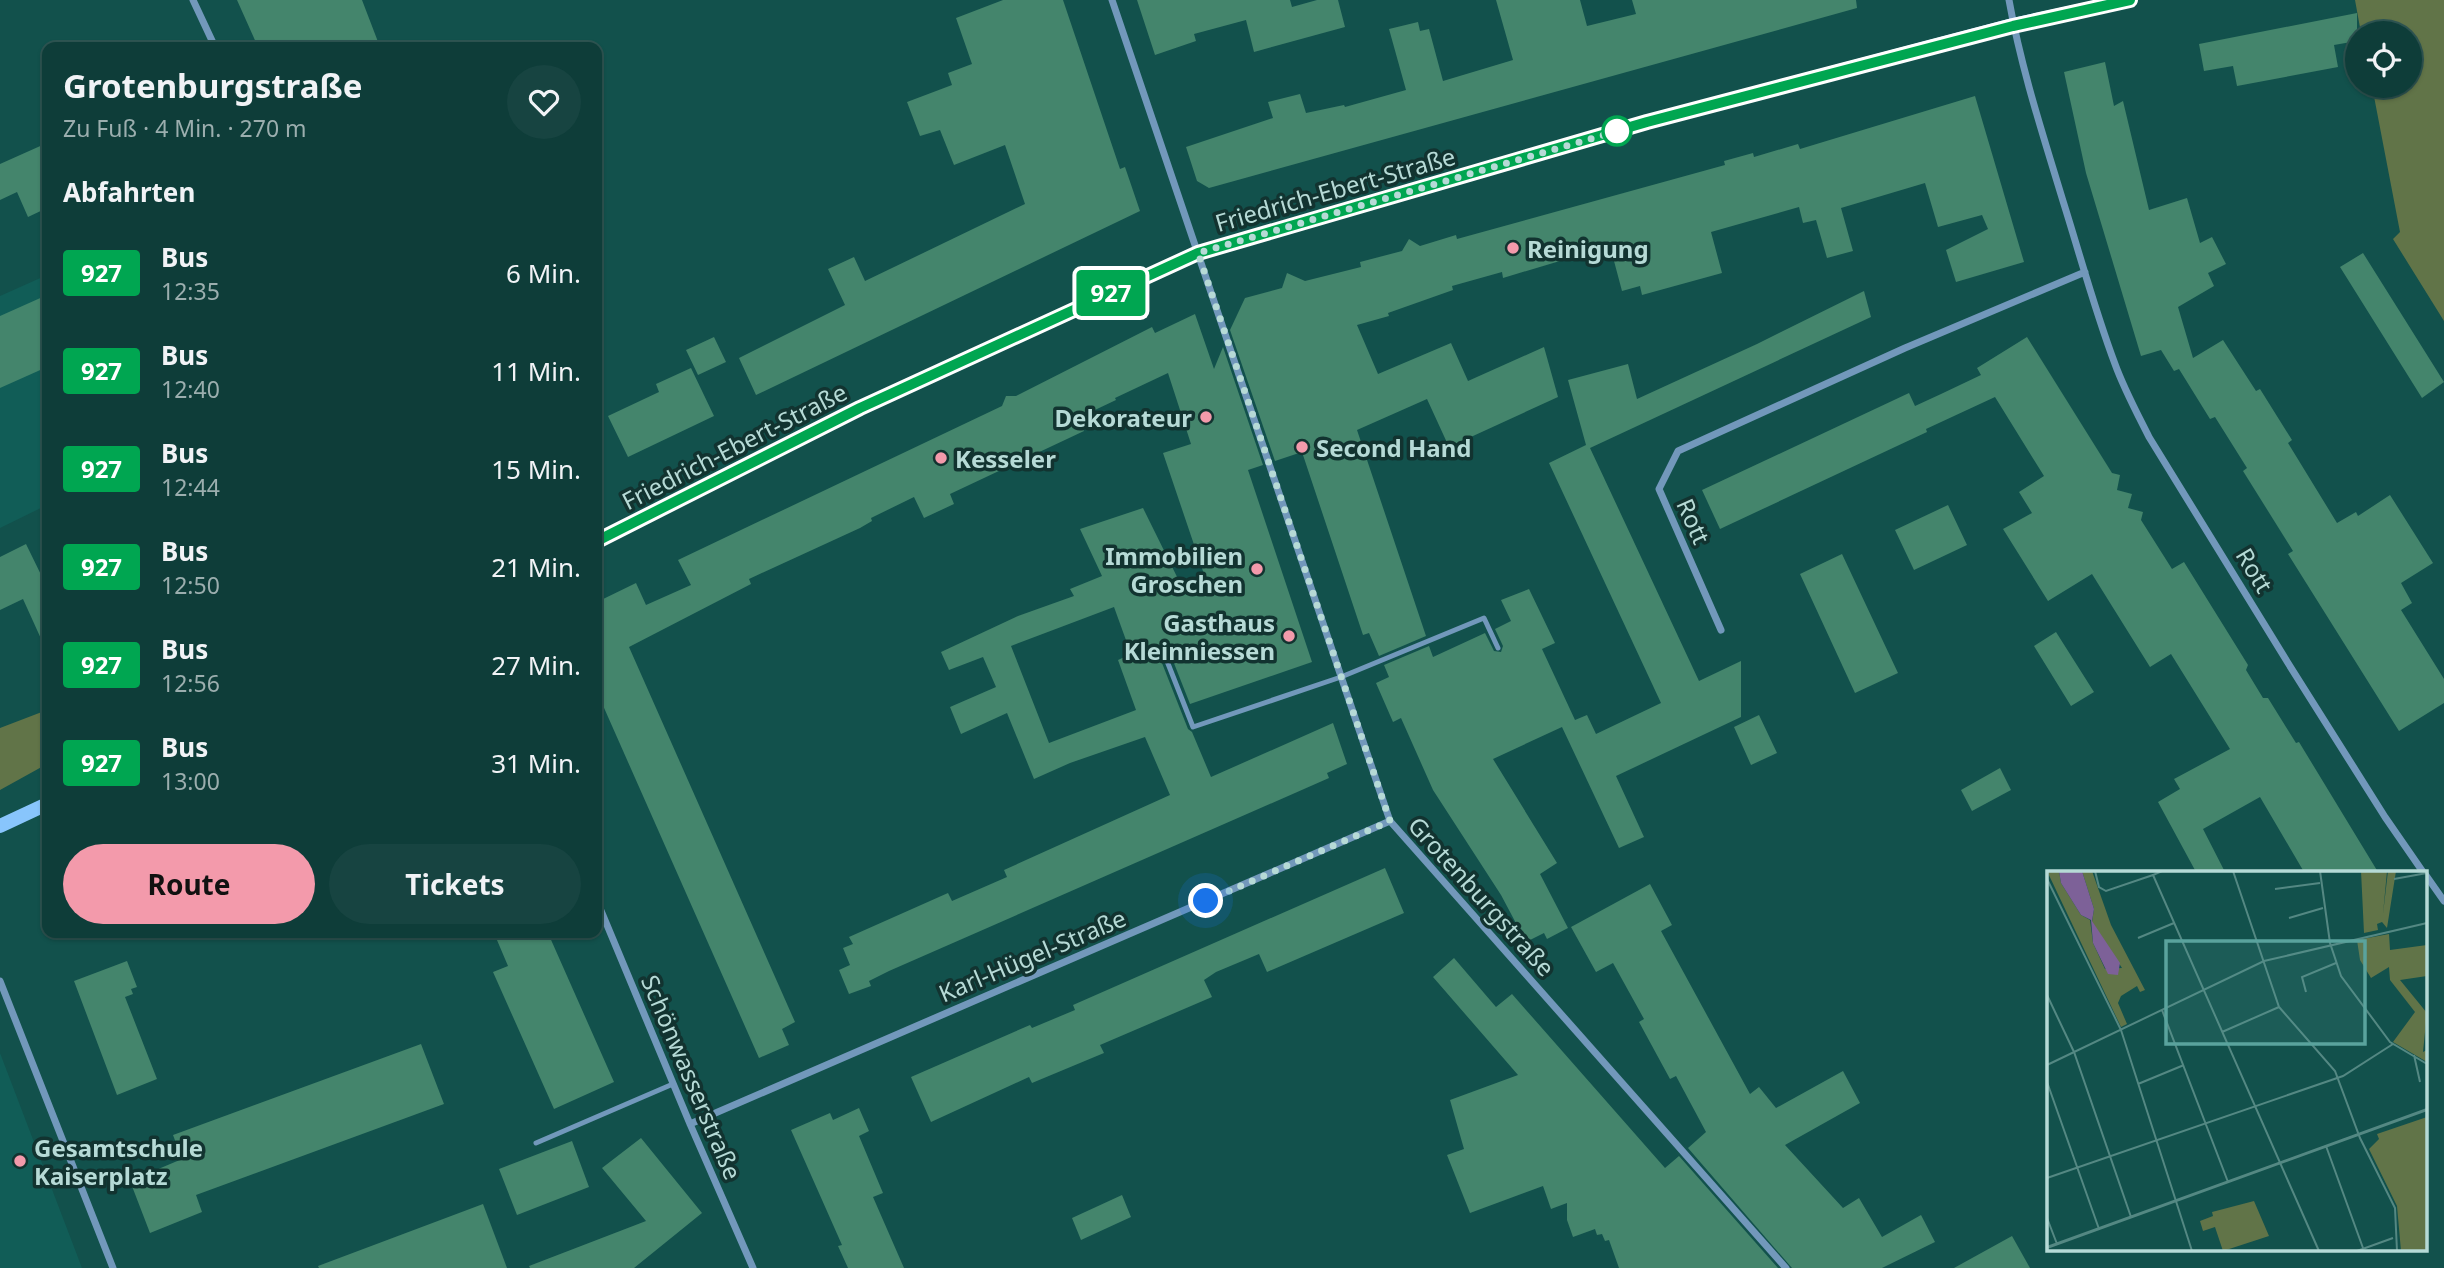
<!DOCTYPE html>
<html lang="de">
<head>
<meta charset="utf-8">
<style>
	body { margin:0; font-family:"Noto Sans",sans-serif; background:#174441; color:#f1f3f6; height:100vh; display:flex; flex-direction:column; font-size:26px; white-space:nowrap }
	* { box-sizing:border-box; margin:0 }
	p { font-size:23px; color:#9baeae }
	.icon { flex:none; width:38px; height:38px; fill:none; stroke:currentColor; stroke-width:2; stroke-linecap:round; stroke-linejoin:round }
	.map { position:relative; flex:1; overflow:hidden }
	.drawer { position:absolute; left:42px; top:42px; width:560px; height:896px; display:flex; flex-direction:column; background:#0e3d39; border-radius:14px; box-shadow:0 2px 5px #0004,0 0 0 2px #2e5653 }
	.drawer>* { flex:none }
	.badge { padding:0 14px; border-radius:5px; font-size:24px; line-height:46px }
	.controls { position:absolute; left:2345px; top:21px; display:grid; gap:14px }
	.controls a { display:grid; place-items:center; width:77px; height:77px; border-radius:50%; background:#0e3d39; box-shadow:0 2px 5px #0004,0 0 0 2px #2e5653; font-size:35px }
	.you { position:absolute; width:35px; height:35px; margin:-18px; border:5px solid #fff; border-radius:50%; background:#1a73e8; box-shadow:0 0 0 10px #1a73e833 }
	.map>.badge { position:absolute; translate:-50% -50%; box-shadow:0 0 0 4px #fff }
	h2 { padding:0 21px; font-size:26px; line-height:63px }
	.round { display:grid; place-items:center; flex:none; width:74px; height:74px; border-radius:37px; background:#174441 }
	.headline { display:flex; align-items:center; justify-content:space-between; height:119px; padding:0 21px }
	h1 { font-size:33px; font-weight:700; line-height:52px }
	.cta { display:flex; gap:14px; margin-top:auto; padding:14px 21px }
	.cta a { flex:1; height:80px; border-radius:42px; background:#f39aab; color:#111; font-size:28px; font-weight:700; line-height:80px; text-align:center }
	.cta a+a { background:#174441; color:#f1f3f6 }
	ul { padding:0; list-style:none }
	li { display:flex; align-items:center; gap:21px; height:98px; padding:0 21px }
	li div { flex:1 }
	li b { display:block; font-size:26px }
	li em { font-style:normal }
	li .badge { min-width:77px; font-weight:700; text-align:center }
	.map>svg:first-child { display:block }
	.built { fill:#115d57 }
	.green { fill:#617448 }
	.building { fill:#44856c; fill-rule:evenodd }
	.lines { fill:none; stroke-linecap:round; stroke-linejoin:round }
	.lane { stroke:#7298bb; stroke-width:5 }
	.street { stroke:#7298bb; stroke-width:7 }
	.secondary { stroke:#88c5fc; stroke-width:14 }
	.line-casing { stroke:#fff; stroke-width:16 }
	.line { stroke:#00a651; stroke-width:10 }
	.walk { stroke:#b6dad6; stroke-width:7; stroke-dasharray:0 12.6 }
	.stop-dot { fill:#fff; stroke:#00a651; stroke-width:3.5 }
	.poi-dot { fill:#f39aab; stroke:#123330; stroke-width:2.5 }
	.labels { text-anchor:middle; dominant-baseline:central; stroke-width:7; stroke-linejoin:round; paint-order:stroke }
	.street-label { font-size:24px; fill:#b6dad6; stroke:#123330 }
	.poi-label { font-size:24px; font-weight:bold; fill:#b6dad6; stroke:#123330; text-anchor:start }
	.inset-road { fill:none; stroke:#548883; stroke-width:2 }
	.view { fill:#5aa39d; fill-opacity:0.15; stroke:#5aa39d; stroke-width:3.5 }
	.inset-edge { fill:none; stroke:#b6dad6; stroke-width:3.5 }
</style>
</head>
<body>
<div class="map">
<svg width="2444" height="1268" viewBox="0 0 2444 1268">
	<rect width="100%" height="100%" fill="#12514c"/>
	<path class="built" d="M47 275V505L0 528V296Z
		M0 1053 82 1268H0Z"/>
	<path class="green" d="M2355 0H2444V321L2393 239 2400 232 2372 86H2410V33H2361Z
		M47 710V764L0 790V728Z"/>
	<path class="building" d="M237 0H362L380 47H258Z
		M1003 0H1063L1120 169 1125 167 1140 211 756 395 739 358 845 305 828 269 854 257 865 281 1025 204 1005 145 954 165 940 130 920 136 907 102 952 85 948 73 972 64 956 18Z
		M1137 0H1290L1292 7 1317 0H1338L1345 27 1254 52 1246 20 1194 34 1196 41 1155 55Z
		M1496 0H1580L1587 26 1636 14 1632 0H1856L1857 8 1209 188 1197 181 1186 147 1273 118 1268 102 1300 94 1306 113 1344 105 1345 107 1406 90 1389 29 1418 22 1420 31 1429 29 1443 81 1513 60Z
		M2357 13V41L2334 45 2338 67 2237 86 2233 66 2204 71 2199 44Z
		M2105 62 2114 106 2123 101 2149 210 2187 198 2200 243 2212 237 2226 264 2208 273 2214 286 2178 307 2193 358 2223 340 2256 391 2260 389 2292 440 2288 443 2337 523 2356 512 2358 516 2390 495 2433 563 2401 583 2412 603 2401 610 2444 679V703L2399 731 2288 554 2293 551 2243 471 2247 468 2215 417 2210 419 2179 369 2174 371 2161 350 2141 356 2086 173 2064 72Z
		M1975 96 2024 262 1956 282 1946 250 1988 229 1982 215 1938 227 1925 183 1841 208 1853 251 1827 258 1816 220 1803 223 1799 207 1711 232 1722 273 1642 295 1640 286 1622 291 1610 246 1503 278 1502 272 1452 286 1453 290 1388 313 1389 316 1357 325 1378 374 1451 343 1468 381 1544 347 1558 397 1449 447 1427 399 1357 430 1426 636 1379 656 1369 633 1363 635 1302 452 1275 461 1230 330 1245 298 1282 288 1287 273 1305 281 1361 267 1360 262 1402 251 1409 239 1420 246 1456 235 1457 239 1725 165 1724 161 1753 153 1754 157 1798 144 1800 149Z
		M47 143V208L28 217 17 192 0 200V164Z
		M2363 253 2444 382 2422 398 2340 267Z
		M1864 291 1871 317 1590 448 1699 681 1741 661V717L1616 776 1644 837 1619 848 1562 727 1493 759 1557 863 1540 874 1568 928 1547 939 1544 933 1526 942 1501 895 1433 790 1401 718 1393 722 1376 683 1389 677 1384 665 1429 646 1433 657 1485 633 1494 651 1501 652 1503 646 1495 629 1511 621 1501 600 1529 589 1555 643 1542 649 1575 720 1587 715 1596 734 1661 703 1549 463 1586 445 1568 380 1628 364 1637 399 1757 344Z
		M47 295V367L0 388V316Z
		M1195 314 1214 369 1223 347 1263 465 1248 470 1312 662 1190 704 1170 653 1162 651 1160 658 1188 729 1192 732 1211 777 1333 723 1347 764 1327 773 1329 778 889 971 869 981 871 986 849 994 839 970 850 965 843 948 853 944 849 937 948 893 952 901 1007 877 1004 870 1170 795 1145 737 1070 763 1034 779 1007 713 961 734 950 707 996 687 983 657 949 670 941 652 1018 616 1074 596 1070 589 1102 576 1080 529 1143 508 1186 595 1208 586 1163 453 1191 444 1168 373 1115 398 1116 400 1078 418 1084 431 950 494 954 504 924 518 914 497 871 518 872 521 860 528 749 579 751 584 629 647 795 1022 782 1029 789 1045 759 1058 597 692V602L636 583 646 605 691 585 678 560 1002 406 1006 396H1016L1152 327 1155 333ZM1114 607 1131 654 1118 660 1136 710 1049 743 1011 646Z
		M714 337 726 362 698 375 686 350Z
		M2027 337 2112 473 2120 475 2117 490 2132 494 2128 508 2143 512 2141 520 2172 569 2184 562 2248 665 2246 670 2263 698H2268L2296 743 2299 742 2378 872H2304L2260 797 2203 829 2225 872H2196L2158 802 2180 789 2174 779 2230 749 2171 654 2150 667 2092 574 2048 601 2003 529 2032 513 2019 492 2044 476 1995 397 1926 429 1927 432 1720 529 1702 490 1909 393 1915 406 1941 394 1981 375 1977 368Z
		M691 368 714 416 628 457 608 416 659 392 656 384Z
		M1948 505 1967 545 1914 570 1895 530Z
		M26 544 47 587V652L23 599 0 610V557Z
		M1842 554 1898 673 1855 693 1800 574Z
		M2056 632 2094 692 2071 706 2034 646Z
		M1759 715 1777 753 1751 765 1734 727Z
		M2000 768 2011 790 1972 811 1961 790Z
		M1385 868 1404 913 1267 972 1259 954 1216 972 1204 980 1212 997 1100 1045 1104 1053 1032 1083 1029 1077 931 1122 911 1077 1030 1025 1032 1028 1075 1010 1073 1005Z
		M1650 884 1672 925 1661 931 1750 1094 1759 1087 1776 1108 1843 1071 1860 1103 1785 1145 1843 1208 1859 1198 1882 1237 1921 1215 1935 1242 1882 1268H1792L1688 1148 1706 1132 1676 1076 1670 1079 1639 1022 1644 1019 1613 963 1596 972 1571 927Z
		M494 933H548L614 1082 554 1109 493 972 508 966Z
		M1454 958 1496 1007 1512 994 1665 1168 1679 1156 1778 1268H1619L1609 1240 1605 1241 1602 1234 1597 1235 1595 1229 1573 1237 1567 1220V1203L1551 1209 1543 1186 1470 1213 1447 1155 1464 1149 1450 1100 1518 1075 1433 977Z
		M127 961 137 987 131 989 133 994 125 997 157 1079 117 1095 74 981Z
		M421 1044 444 1104 196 1195 202 1212 150 1233 130 1181 182 1159 173 1135Z
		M859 1108 869 1131 859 1136 883 1193 873 1197 904 1268H848L838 1246 842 1245 791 1130 830 1113 833 1120Z
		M641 1138 702 1213 634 1268H530L529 1266 646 1221 602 1168Z
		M572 1141 589 1187 517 1215 499 1169Z
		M1122 1195 1131 1217 1081 1240 1072 1218Z
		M483 1204 507 1268H319L318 1266Z
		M2012 1236 2030 1268H1954Z"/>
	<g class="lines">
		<path class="lane" d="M1165 656 1193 727 1341 677 1484 618 1498 648
			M536 1143 673 1084"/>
		<path class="street" d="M193 0 215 47
			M1112 0 1390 821 1786 1268
			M2009 0C2021 68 2043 135 2063 201 2080 255 2095 311 2115 364 2124 389 2137 413 2149 437L2288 663 2385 817 2423 872
			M1721 630 1659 489 1678 451 1905 348 2085 272
			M2425 874 2444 901
			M597 901 690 1124 753 1268
			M0 981 113 1268
			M690 1124 1390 821"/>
		<path class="secondary" d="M597 541 860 408 1198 253 1647 122 2013 25 2130 0
			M0 826 47 804"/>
	</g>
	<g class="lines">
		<defs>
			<path id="line" d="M597 541 860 408 1198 253 1647 122 2013 26 2130 0"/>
		</defs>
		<use href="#line" class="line-casing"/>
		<use href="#line" class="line"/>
		<path class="walk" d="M1206 901 1390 821 1198 253 1621 130 1617 131"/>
	</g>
	<circle class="stop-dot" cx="1617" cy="131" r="14"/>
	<g class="poi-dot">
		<circle cx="1513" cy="248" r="7"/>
		<circle cx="1206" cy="417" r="7"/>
		<circle cx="1302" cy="447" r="7"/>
		<circle cx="941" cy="458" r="7"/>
		<circle cx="1257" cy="569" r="7"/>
		<circle cx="1289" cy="636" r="7"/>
		<circle cx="20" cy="1161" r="7"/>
	</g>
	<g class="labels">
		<g class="street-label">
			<text transform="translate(1335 189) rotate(-16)">Friedrich-Ebert-Straße</text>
			<text transform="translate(734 446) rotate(-27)">Friedrich-Ebert-Straße</text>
			<text transform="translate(1694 521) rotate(66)">Rott</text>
			<text transform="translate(2255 570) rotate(59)">Rott</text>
			<text transform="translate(1482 896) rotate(48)">Grotenburgstraße</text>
			<text transform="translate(1032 955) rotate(-23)">Karl-Hügel-Straße</text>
			<text transform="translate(692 1077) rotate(67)">Schönwasserstraße</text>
		</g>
		<g class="poi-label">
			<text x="1527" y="248">Reinigung</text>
			<text x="1192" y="417" text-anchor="end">Dekorateur</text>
			<text x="1316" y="447">Second Hand</text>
			<text x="955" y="458">Kesseler</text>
			<text x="1243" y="555" text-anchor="end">Immobilien<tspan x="1243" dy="28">Groschen</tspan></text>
			<text x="1275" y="622" text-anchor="end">Gasthaus<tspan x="1275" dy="28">Kleinniessen</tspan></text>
			<text x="34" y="1147">Gesamtschule<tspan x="34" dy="28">Kaiserplatz</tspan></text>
		</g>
	</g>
	<g transform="translate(2047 871)">
		<rect width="380" height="380" fill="#12514c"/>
		<path d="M0 0H12L14 12 34 44 43 49 46 72 58 98 75 97 45 51 47 38 35 0H45L64 54 98 119 93 121 90 115 74 125 71 132 80 153 74 156ZM314 0H340L336 43 341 0H349L340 57 335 51 330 53 331 59 317 62ZM342 63 343 79 380 74V105L353 109 380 142 376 181 380 179V191L346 171 368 141 343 109 342 96 324 107 313 89 310 69ZM380 246V380H354L350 335 322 278 332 268 330 263ZM207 330 222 365 176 380 168 356 156 360 153 350 166 345 165 341Z" fill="#617448"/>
		<path d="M12 0H35L47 38 45 50 73 92 71 104 61 103 46 72 44 49 34 44 14 12Z" fill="#7d6198"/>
		<path class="inset-road" d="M48 0 52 16 59 20 106 4M115 0 106 4 272 380M186 0 232 136 288 200 313 267 348 337 350 380M273 0 283 72 294 105 343 171 380 193M0 8 74 159 145 380M347 8 380 2M228 18 273 12M242 47 276 37M91 67 127 52M259 121 255 106 289 92M0 124 27 181 84 346M115 139 181 311M175 161 232 136M367 184 373 211M0 194 217 90 380 52M0 211 52 358M91 213 137 194M279 275 316 377M0 307 296 205 346 173M0 347 10 373M0 376 380 238M0 377 380 239M310 380 346 367"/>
		<path class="view" d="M119 70H318V173H119Z"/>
		<rect width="380" height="380" class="inset-edge"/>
	</g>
</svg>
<div class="controls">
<a><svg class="icon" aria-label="locate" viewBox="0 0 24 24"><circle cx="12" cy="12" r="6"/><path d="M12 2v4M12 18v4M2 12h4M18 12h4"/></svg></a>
</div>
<div class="you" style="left:1206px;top:901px"></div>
<b class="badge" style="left:1111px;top:293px;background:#00a651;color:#fff">927</b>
<section class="drawer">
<div class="headline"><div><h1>Grotenburgstraße</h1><p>Zu Fuß · 4 Min. · 270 m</p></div><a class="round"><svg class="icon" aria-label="heart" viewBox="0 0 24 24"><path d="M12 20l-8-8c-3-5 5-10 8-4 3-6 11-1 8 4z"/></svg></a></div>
<h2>Abfahrten</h2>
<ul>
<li><span class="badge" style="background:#00a651;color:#fff">927</span><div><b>Bus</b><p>12:35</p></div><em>6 Min.</em></li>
<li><span class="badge" style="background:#00a651;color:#fff">927</span><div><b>Bus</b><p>12:40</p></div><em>11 Min.</em></li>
<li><span class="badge" style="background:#00a651;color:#fff">927</span><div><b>Bus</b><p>12:44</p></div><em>15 Min.</em></li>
<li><span class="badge" style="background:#00a651;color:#fff">927</span><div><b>Bus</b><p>12:50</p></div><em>21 Min.</em></li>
<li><span class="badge" style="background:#00a651;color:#fff">927</span><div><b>Bus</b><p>12:56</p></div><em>27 Min.</em></li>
<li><span class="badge" style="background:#00a651;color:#fff">927</span><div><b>Bus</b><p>13:00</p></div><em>31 Min.</em></li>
</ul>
<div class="cta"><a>Route</a><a>Tickets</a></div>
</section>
</div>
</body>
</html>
